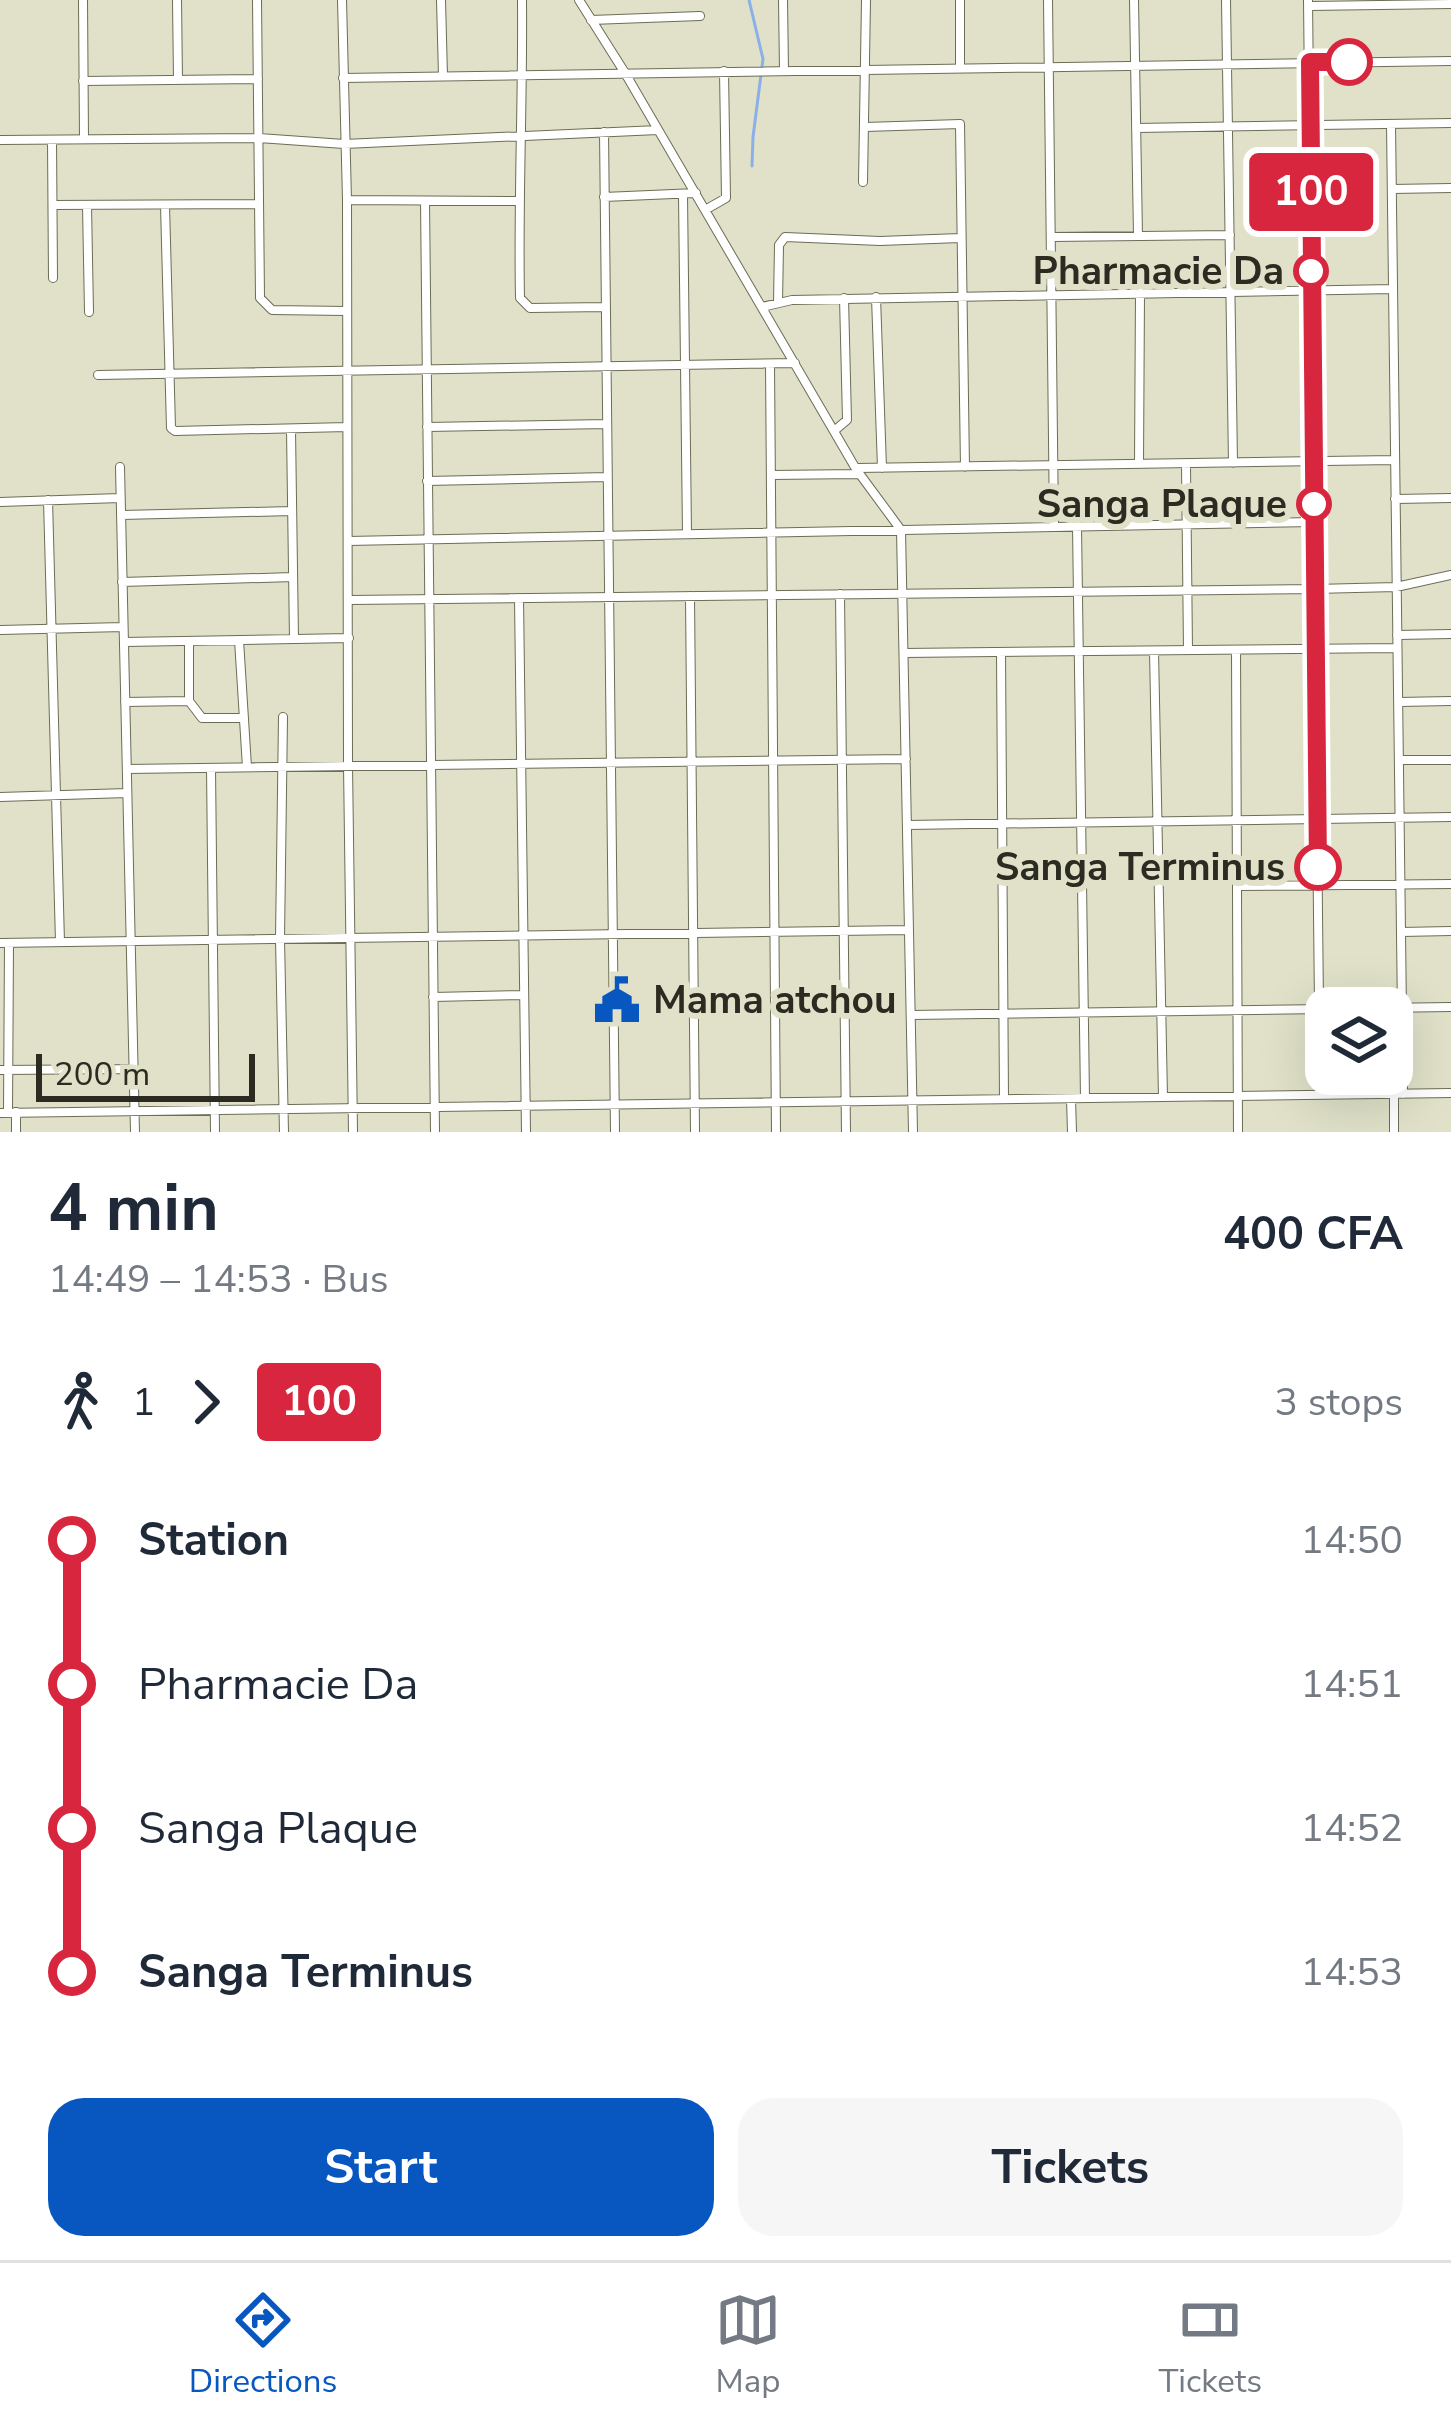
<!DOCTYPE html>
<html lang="en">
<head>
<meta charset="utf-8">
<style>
	body { margin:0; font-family:"Nunito Sans",sans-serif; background:#f6f6f7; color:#1f2937; height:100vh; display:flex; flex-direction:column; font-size:45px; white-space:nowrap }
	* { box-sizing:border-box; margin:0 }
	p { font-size:39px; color:#747a83 }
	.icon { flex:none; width:66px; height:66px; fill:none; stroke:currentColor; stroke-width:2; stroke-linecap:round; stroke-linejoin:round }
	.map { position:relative; height:1132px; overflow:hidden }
	.panel { display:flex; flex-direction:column; background:#fff; flex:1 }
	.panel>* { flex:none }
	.badge { padding:0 24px; border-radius:9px; font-size:42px; line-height:78px }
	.tools { position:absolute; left:1305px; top:987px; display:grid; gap:24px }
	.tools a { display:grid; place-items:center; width:108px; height:108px; border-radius:24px; background:#fff; box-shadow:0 12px 48px #0002; font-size:60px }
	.scale { position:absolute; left:36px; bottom:30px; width:219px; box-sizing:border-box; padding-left:12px; border:6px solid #2b2b22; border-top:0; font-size:33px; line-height:42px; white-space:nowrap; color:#2b2b22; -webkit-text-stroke:9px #e0e1c8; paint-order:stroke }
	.map>.badge { position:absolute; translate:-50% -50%; box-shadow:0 0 0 6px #fff }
	.legs { display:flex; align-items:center; gap:18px; height:132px; padding:0 48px; font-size:39px }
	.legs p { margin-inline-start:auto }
	.summary { display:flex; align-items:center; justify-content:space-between; height:204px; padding:0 48px }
	h1 { font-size:66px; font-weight:700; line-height:90px }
	.cta { display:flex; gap:24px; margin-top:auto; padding:24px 48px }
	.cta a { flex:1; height:138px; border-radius:36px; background:#0857c1; color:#fff; font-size:48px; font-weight:700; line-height:138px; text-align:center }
	.cta a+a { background:#f6f6f7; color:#1f2937 }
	ul { padding:0 48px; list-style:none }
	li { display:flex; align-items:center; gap:42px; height:144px; font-size:45px }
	li i { display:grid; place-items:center; width:18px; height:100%; margin:0 15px; background:currentColor }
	li i::after { content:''; width:30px; height:30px; margin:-15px; border:9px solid; border-radius:50%; background:#fff }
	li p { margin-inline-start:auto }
	li:first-child i { background:linear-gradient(#0000 50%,currentColor 0) }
	li:last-child i { background:linear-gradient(currentColor 50%,#0000 0) }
	.tab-bar { display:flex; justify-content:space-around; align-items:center; height:168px; border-top:3px solid #e0e1e3; background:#fff; font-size:33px; color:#747a83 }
	.tab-bar a { display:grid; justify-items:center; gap:6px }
	.tab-bar .on { color:#0857c1 }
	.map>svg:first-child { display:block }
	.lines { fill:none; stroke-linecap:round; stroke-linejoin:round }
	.stream { stroke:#8bb0e9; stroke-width:3 }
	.street-casing { stroke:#6c6d57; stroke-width:10 }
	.street { stroke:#fff; stroke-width:8 }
	.line-1-casing { stroke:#fff; stroke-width:27 }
	.line-1 { stroke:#d7263d; stroke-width:18 }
	.stop-1-dot { fill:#fff; stroke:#d7263d; stroke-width:6 }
	.labels { text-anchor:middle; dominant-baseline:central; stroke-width:12; stroke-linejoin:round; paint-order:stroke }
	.stop-label { font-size:39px; font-weight:bold; fill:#2b2b22; stroke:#e0e1c8; text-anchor:end }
	.poi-label { font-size:39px; font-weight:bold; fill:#2b2b22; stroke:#e0e1c8; text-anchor:start }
</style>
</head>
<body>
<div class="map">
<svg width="1451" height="1132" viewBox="0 0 1451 1132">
	<rect width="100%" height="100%" fill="#e0e1c8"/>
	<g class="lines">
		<path class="stream" d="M749 0 763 59 753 137 752 166"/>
		<defs>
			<path id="street" d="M83 0 84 139
				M177 0 178 80
				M257 0 260 298 272 310 346 311
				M342 0 347 200 348 765 353 1132
				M441 0 443 76
				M522 0C523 100 518 199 520 298L530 308 605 307
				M579 0 625 73 856 469 901 530 913 1132
				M783 0 784 70
				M960 0V68
				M1048 0 1054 527
				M1134 0 1138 236
				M1226 0 1233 463
				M1308 0 1320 1095
				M1309 6 1451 4
				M591 20 700 16
				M343 78 1451 61
				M83 81 258 79
				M1391 124 1403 1094
				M865 127 960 124 965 467
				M1136 128 1451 123
				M604 132 615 1132
				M0 140 259 138 344 144 658 130
				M52 140 53 278
				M863 182 866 0
				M1392 189 1451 188
				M683 195 687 534
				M604 197 696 193
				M347 200 518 201
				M425 201 435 1132
				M53 205 259 204
				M87 205 89 312
				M165 205 171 428 175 431 347 427
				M705 210 726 198 724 71
				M1051 237 1230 235
				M876 297 882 468
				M778 303 779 245 785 237 880 241 960 238
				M762 307 792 300 1393 289
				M770 364 776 1132
				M98 375 795 363
				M427 427 607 424
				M291 430 294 639
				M834 431 847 420 844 298
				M1139 464 1140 292
				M1186 464 1188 650
				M120 467 135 1132
				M858 468 1395 460
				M771 475 859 474
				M427 481 607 477
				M1395 499 1451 498
				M48 500 60 942
				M0 502 120 498
				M121 515 292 511
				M1077 526 1085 1098
				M348 541 1314 522
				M122 582 293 577
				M840 594 846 1132
				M690 596 695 1132
				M519 598 526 1132
				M349 600 1315 589 1396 587 1451 575
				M0 630 123 627
				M1397 635 1451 634
				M239 640 247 767
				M124 642 349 638
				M1236 650 1238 1132
				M1154 651 1163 1097
				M1001 652 1004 1099
				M904 653 1397 648
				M189 701V641
				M125 702 189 701 202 718H244
				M1399 702 1451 701
				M283 717 280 939 284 1132
				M1399 760H1451
				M211 768 215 1132
				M127 769 906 759
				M0 797 127 793
				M907 825 1451 817
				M1237 886 1451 884
				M1401 932 1451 931
				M0 943 909 930
				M433 997 524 995
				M1380 1008 1451 1007
				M911 1015 1326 1009
				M0 1070 134 1069
				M1394 1094V1132
				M1071 1099 1072 1132
				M0 1113 1451 1093
				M8 1113 9 943
				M16 1132V1112"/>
		</defs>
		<use href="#street" class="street-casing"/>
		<use href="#street" class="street"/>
	</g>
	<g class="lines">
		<defs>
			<path id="line-1" d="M1318 867 1310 62H1349"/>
		</defs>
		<use href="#line-1" class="line-1-casing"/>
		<use href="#line-1" class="line-1"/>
	</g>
	<defs>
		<symbol id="civic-bare" viewBox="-9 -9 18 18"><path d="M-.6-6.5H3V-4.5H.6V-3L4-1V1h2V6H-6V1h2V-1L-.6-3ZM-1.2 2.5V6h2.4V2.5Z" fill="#0857c1" stroke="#e0e1c8" stroke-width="2.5" paint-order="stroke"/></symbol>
	</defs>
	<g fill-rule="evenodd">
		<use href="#civic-bare" x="584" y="967" width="66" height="66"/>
	</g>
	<g class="stop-1-dot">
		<circle cx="1349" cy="62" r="21"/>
		<circle cx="1311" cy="271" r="15"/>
		<circle cx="1314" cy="504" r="15"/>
		<circle cx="1318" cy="867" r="21"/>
	</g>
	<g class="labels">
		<g class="stop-label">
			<text x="1284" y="271">Pharmacie Da</text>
			<text x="1287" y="504">Sanga Plaque</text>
			<text x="1285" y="867">Sanga Terminus</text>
		</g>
		<g class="poi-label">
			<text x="653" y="1000">Mama atchou</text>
		</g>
	</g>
</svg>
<div class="tools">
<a><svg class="icon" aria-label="layers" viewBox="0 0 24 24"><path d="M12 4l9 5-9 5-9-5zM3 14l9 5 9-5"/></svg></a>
</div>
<div class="scale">200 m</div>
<b class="badge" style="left:1311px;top:192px;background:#d7263d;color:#fff">100</b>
</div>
<section class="panel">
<div class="summary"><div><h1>4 min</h1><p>14:49 – 14:53 · Bus</p></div><b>400 CFA</b></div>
<div class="legs"><svg class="icon" aria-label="walk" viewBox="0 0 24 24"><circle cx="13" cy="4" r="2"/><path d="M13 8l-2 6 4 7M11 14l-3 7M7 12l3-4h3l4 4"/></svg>1<svg class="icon" aria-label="forward" viewBox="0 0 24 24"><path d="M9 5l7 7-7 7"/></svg><b class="badge" style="background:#d7263d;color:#fff">100</b><p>3 stops</p></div>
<ul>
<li><i style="color:#d7263d"></i><b>Station</b><p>14:50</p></li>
<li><i style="color:#d7263d"></i><span>Pharmacie Da</span><p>14:51</p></li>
<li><i style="color:#d7263d"></i><span>Sanga Plaque</span><p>14:52</p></li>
<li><i style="color:#d7263d"></i><b>Sanga Terminus</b><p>14:53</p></li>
</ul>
<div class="cta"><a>Start</a><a>Tickets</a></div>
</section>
<nav class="tab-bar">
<a class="on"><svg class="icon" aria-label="directions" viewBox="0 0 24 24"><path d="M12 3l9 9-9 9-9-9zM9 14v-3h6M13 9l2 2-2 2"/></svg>Directions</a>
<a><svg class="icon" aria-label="map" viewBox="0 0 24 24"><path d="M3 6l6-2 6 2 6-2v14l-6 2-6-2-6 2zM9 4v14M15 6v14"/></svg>Map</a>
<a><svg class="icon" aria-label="tickets" viewBox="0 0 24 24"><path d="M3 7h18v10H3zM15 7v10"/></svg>Tickets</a>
</nav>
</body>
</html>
